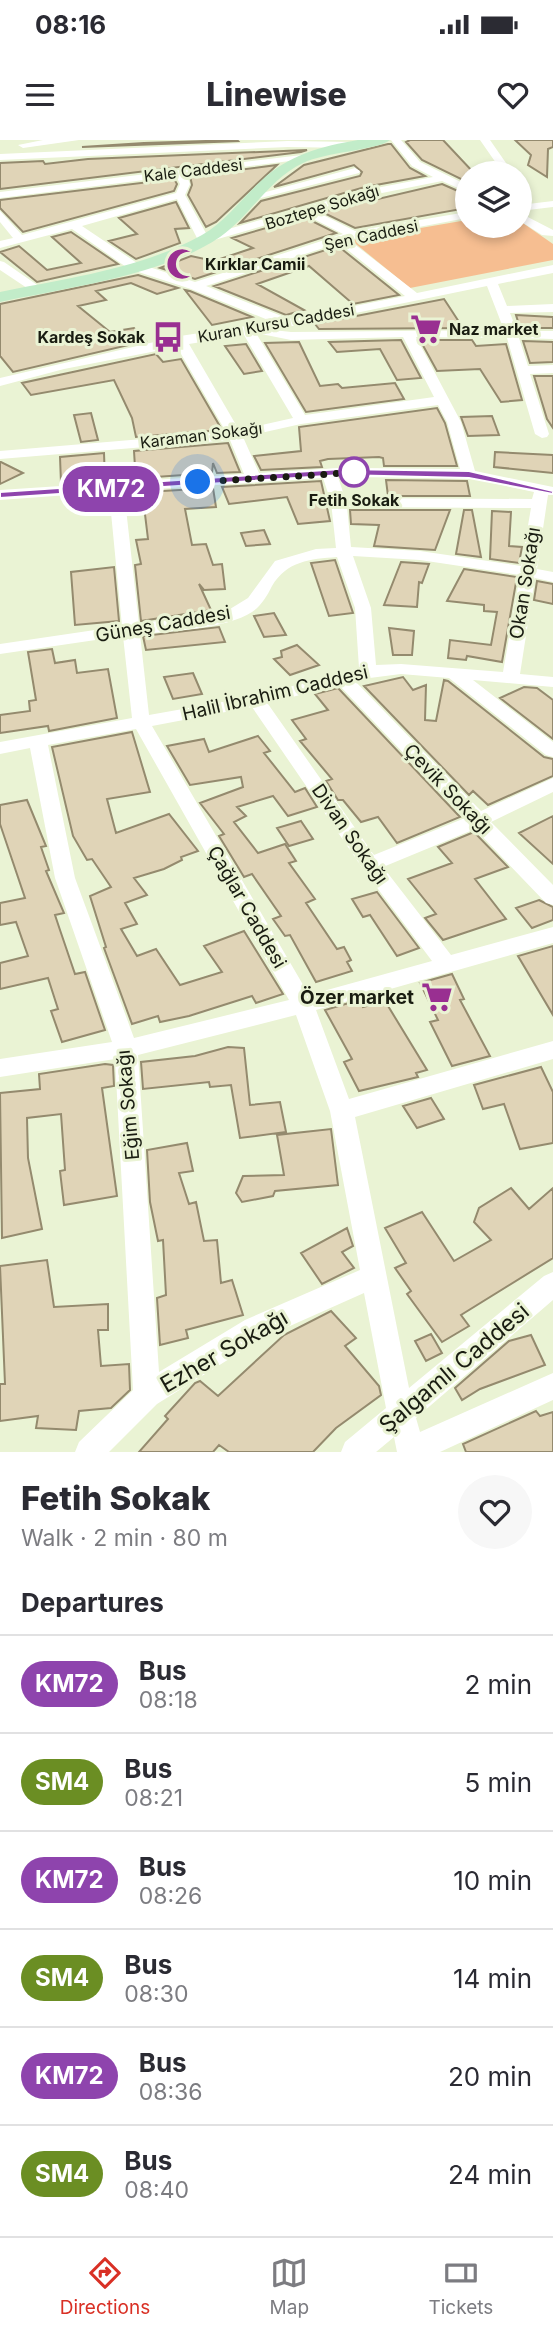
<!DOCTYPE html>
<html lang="en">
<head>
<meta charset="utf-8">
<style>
	body { margin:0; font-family:Inter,sans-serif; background:#f7f7f7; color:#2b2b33; height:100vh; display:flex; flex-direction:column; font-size:26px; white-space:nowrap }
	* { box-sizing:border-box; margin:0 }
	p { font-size:23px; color:#7c7c81 }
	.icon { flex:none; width:38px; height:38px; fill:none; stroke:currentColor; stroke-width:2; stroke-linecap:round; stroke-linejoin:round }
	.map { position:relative; height:1312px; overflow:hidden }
	.drawer { display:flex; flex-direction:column; background:#fff; flex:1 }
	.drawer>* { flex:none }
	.badge { padding:0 14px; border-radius:23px; font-size:24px; line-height:46px }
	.buttons { position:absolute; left:455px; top:21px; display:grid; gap:14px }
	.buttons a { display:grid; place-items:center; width:77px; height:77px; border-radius:50%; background:#fff; box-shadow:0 4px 10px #0003; font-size:35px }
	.you { position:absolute; width:35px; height:35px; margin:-18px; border:5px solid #fff; border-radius:50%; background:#1a73e8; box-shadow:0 0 0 10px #1a73e833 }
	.map>.badge { position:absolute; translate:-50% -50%; box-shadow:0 0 0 4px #fff }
	h2 { padding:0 21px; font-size:26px; line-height:63px }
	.round { display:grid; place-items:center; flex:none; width:74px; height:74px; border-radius:37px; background:#f7f7f7 }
	.summary { display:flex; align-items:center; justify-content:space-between; height:119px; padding:0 21px }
	h1 { font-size:33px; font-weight:800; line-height:52px }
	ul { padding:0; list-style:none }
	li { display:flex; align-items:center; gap:21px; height:98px; padding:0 21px; border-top:2px solid #e1e1e2 }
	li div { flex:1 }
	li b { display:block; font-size:26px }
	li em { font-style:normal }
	li .badge { min-width:77px; font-weight:700; text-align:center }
	.status { display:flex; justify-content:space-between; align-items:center; height:49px; padding:0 35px; background:#fff; direction:ltr }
	.status svg { height:19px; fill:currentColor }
	header { display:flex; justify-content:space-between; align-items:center; height:91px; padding:0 21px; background:#fff; font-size:32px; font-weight:800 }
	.menu { display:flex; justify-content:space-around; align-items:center; height:98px; border-top:2px solid #e1e1e2; background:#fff; font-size:19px; color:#7c7c81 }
	.menu a { display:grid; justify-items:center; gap:4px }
	.menu .selected { color:#d93025 }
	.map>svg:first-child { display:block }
	.green { fill:#f6be91 }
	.building { fill:#e0d4b7; stroke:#948a6e; stroke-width:2 }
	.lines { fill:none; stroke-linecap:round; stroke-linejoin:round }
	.minor { fill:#fff; fill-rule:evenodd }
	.major { fill:#c2ecc9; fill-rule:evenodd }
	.line { fill:#8e44ad; stroke:#fff; stroke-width:2 }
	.walk { stroke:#191c11; stroke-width:7; stroke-dasharray:0 12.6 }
	.stop-dot { fill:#fff; stroke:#8e44ad; stroke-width:3.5 }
	.labels { text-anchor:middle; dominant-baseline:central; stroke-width:6; stroke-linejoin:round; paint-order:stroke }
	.far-street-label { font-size:16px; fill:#191c11; stroke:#eaf3d4 }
	.far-poi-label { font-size:16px; font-weight:bold; fill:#191c11; stroke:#eaf3d4; text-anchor:start }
	.far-stop-label { font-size:16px; font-weight:bold; fill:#191c11; stroke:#eaf3d4 }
	.street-label { font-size:19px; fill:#191c11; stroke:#eaf3d4 }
	.poi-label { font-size:19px; font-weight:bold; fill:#191c11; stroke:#eaf3d4; text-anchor:end }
	.near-street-label { font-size:23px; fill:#191c11; stroke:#eaf3d4 }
</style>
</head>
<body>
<div class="status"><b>08:16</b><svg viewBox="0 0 49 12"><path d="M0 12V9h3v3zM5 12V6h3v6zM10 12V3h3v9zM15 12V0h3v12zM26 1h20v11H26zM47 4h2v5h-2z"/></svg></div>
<header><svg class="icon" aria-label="menu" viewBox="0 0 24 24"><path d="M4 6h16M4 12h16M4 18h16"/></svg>Linewise<svg class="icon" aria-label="heart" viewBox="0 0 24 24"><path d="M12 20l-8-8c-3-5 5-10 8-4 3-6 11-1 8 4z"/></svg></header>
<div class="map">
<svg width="553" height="1312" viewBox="0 0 553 1312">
	<rect width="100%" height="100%" fill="#eaf3d4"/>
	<path class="green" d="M467 80V86H520V81L553 104V120L410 148 351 100Z"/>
	<path class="building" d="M237 0 238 1 82 7 144 3Z
		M410 0H443L474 33H467V42L422 20 406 2Z
		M515 0H553V7L548 9 547 37 528 25 531 15Z
		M388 4H391L410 28 425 36 365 47 240 83 261 61 360 36 362 32 354 25 274 47 304 25Z
		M307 10 301 12 0 49V23L43 21 45 24 88 19Z
		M277 25 216 82 206 87 188 55 192 45 190 36Z
		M174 39 177 44 174 51 23 92 0 68V60Z
		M442 44 467 55V68L355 88 322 72Z
		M176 62 189 88 175 89 180 103 136 119 109 101 137 94 119 78Z
		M304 77 336 93 195 139 160 128 191 116 214 121 253 108 232 98Z
		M71 92 118 124 37 142 0 112 19 106 47 130 81 123 52 97Z
		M338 106 399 155 353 164 309 126 257 144 304 170 286 175 214 146Z
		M138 135 178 148 157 154 131 143 96 151 106 160 78 166 110 192 134 188 146 201 13 232 0 216V164Z
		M185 150 190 151 252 177 212 185Z
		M444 159 463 188 319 189 315 184Z
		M516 175 553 177V188H520Z
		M401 200 421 238 397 240 380 209 337 212 329 202Z
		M420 200H472L476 206 506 204 522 260 501 262 480 229 437 231Z
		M523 201 553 202V222L530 223Z
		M299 202 320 246 338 244 342 248 395 243 404 259 306 272 265 203Z
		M246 204 262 231 244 234 225 206Z
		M156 214 163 222 181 219 222 290 136 297 132 278 114 240 31 255 22 243Z
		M534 236H553V288L547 279Z
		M437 268 445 283 457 326H384L383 318 379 317 328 319 320 321 322 327 261 330 254 316 301 311 299 287Z
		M91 273 98 300 81 302 74 275Z
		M492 276 499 295 468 296 461 277Z
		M228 303 240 332 217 333 213 323 212 333 127 339 125 328 135 327 134 311Z
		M495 312 553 315V333L494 327Z
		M104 313 105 341 61 343 60 317Z
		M0 322H1L23 333 0 344Z
		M386 340 467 341 470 356H388Z
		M321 341 330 381 298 384 287 357 229 364 222 347Z
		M213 348 216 367 185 369 192 405 206 404 213 425 222 424 225 449 204 450 199 444 211 470 141 481 135 425 141 424 136 400 148 399 144 366 130 367 129 353Z
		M350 370H450L435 410 374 406 379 385 351 384Z
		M464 370H472L481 417 456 414Z
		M492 371 511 372 509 406 522 407 519 423 490 419Z
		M264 390 270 404 246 406 241 393Z
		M335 420 353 473 329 476 311 423Z
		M401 422 429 424 422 443 419 442 417 467 384 465Z
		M114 427 119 481 75 485 71 432Z
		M464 429 517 437 502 522 467 516 466 520 448 518 450 500 491 505 497 472 484 471V465L447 461Z
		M537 441 553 444V464L534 460Z
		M274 473 286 495 264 497 254 476Z
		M219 487 225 502 146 510 143 496Z
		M389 488 414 491 412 515H393Z
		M297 505 319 525 290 535 274 519 282 517 281 511Z
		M52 509 55 523 75 520 77 533 108 529 117 578 49 591 48 586 0 593V575L30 571 29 561 36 560 28 512Z
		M193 533 202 554 173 559 164 537Z
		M403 537 413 550 426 545 425 580 436 581 444 540 448 541 544 617 553 619V636L488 665 473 651 469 655 364 546Z
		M524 547 537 548 553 560V599L500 558Z
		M338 548 460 677 397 703 378 677 361 682 343 660H338L326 641 332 639 300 601 306 599 292 580 328 570 315 554Z
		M132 592 150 652 107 659 116 693 169 674 198 711 181 717 182 720 164 729 134 738 147 755 125 763 137 784 121 789 137 816 156 809 180 845 222 832 204 806 244 791 283 854 256 863 252 856 189 876 160 882 158 876 132 884 104 808 106 807 90 756 111 747 92 719 87 720 73 696 52 607Z
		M258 596 270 611 264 613 295 652 305 648 317 667 288 676 273 656 237 667 246 676 234 682 258 713 285 704 296 721 289 723 315 759 306 763 337 809 344 807 351 820 347 822 352 831 316 842 290 795 285 796 273 779 281 776 252 734 244 737 219 696 224 694 200 663 243 647 241 637 190 645 167 606 204 599 209 612Z
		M27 660 46 706 41 707 49 730 46 731 64 773 55 775 60 790 75 834 85 832 105 890 62 902 51 871 58 869 48 838 0 849V823L28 816 16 782 0 785V763L25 758 0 684V665Z
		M553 676V724L519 693Z
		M301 681 313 699 289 706 277 688Z
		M474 692 508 727 475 739 506 779 443 800 425 778 436 774 408 739 452 723 438 707Z
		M377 752 419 808 397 816 370 775 363 777 352 759Z
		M539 760 553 767V780L532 788 516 768Z
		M553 806V875L518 816Z
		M452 834 464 859 460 860 490 916 452 926 430 882 438 880 420 843Z
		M359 860 363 867 385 861 427 930 416 933 418 937 359 951 344 922 352 919 325 870Z
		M228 907 244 908 250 965 280 962 286 992 240 998 231 945 210 947 209 942 143 949 141 922 195 916Z
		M105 924 113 925 114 946 102 948 117 1056 64 1065 60 1031 65 1030 61 974 27 978 28 1018 42 1089 2 1098 0 953 40 949 39 934Z
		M541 927 553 952V1003L520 1009 504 964 483 969 474 945Z
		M431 958 444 979 417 988 403 966Z
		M331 989 338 1045 275 1051 273 1056 242 1062 236 1053 243 1036 284 1035 277 995Z
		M187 1003 193 1031 179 1033 189 1064 196 1062 204 1101 217 1100 221 1143 232 1140 243 1175 186 1190 188 1198 160 1205 157 1158 166 1155 163 1100 158 1101 150 1062 147 1010Z
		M511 1048 529 1069 553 1048V1118L461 1175 469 1186 442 1202 407 1154 411 1151 395 1128 406 1123 385 1088 422 1072 454 1121 491 1100 474 1082 479 1068Z
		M347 1088 353 1106 342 1112 354 1128 322 1144 301 1113Z
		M47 1120 54 1167 108 1164V1190H98L101 1226 129 1224 130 1250 111 1268 79 1271 76 1290 36 1288 38 1276 0 1281V1244H5L0 1126Z
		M331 1171 356 1198 345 1206 379 1246 381 1255 336 1288 313 1312H229L219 1305 213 1312H139L168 1279 165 1276 195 1243 200 1241 218 1256 284 1195Z
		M431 1194 442 1213 426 1221 415 1201Z
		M531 1195 545 1225 480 1249 462 1260 455 1248 509 1201Z
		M536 1271 540 1276 553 1272V1312H466L463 1304Z"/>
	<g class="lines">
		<path class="minor" d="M43 0H79L23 8 18 5Z
			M391 0H401L420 22 467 45V52L442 41 372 55 315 71 355 91 467 72V78L349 100 417 153 553 125V133L498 144 507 166 553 164V172L510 173 517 191H553V199L519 198 528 226 553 225V233L530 234 549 294 547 297 542 298 535 294 507 198 416 197 461 282 475 331 553 347V355H548L537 429 553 432V442L535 438 520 534 553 537V547L473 540 553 602V617L546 615 449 538 401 534 354 540 481 671 553 638V652L491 682 553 745V765L546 763 475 689 383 727 451 815 553 787V803L316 870 349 959 553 901V919L355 977 409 1248 544 1136 553 1132V1160L416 1278 420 1292 553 1233V1260L440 1312H397L394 1297 376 1312H341L345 1302 386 1268 364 1153 263 1198 157 1264 109 1312H75L79 1302 133 1250 115 919 0 937V919L112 902 55 738 30 608 0 614V602L132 578 123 496 0 514V504L122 486 109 352 0 360V350L244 334 230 300 0 319V311L226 292 177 207 64 229 0 246V238L180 196 273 182 191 149 129 129 72 89 0 108V101L13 98 0 82V71L22 95 176 53 180 44 176 36 0 58V52L310 14 311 16 306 19 186 34 190 44 185 55 207 95 366 50 433 37 412 26ZM177 59 198 100 204 103 304 74 343 94 195 142 137 123 82 86ZM339 103 405 156 289 179 206 146ZM487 146 504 190 291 192 273 190ZM256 193 291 200 403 197 434 257 305 275ZM244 195 293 278 239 290 189 204ZM438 265 447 282 460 329 341 328 259 333 243 297 301 284ZM338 337 469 338 534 352 532 359 345 358ZM323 338 331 362 336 408 316 409 275 421 248 458 230 469 139 484 124 351ZM347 367 531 368 521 426 420 411 351 407ZM353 416 420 420 520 435 503 532 401 524 376 525 371 468ZM337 417 355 468 359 528 256 556 149 575 140 494C171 491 226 489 252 472 261 466 267 456 272 446 287 421 310 419 337 417ZM338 544 465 678 374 715 268 564ZM252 567 363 729 432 821 309 855 152 586ZM136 589 289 860 134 898 75 738 48 605ZM296 875 330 971 360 1130 245 1180 159 1232 138 915Z
			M480 0H490L513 33H503Z
			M288 1 351 2 356 5 351 8 288 7 0 20V14Z
			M355 28 360 31 359 33 253 60 248 57Z
			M553 61V67L520 71V65Z
			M520 73 553 90V96L542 95 520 81Z
			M0 121 4 122 43 149 33 152 0 130Z"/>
		<path class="major" d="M358 0H390C378 10 325 12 303 23 269 39 251 75 220 97 165 135 65 148 0 162V152C67 138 141 129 202 95 225 82 241 59 261 41 288 15 322 6 358 0Z"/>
	</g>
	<path class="line" d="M341 329 469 331 553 351V354L469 338 341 335 0 358V352Z"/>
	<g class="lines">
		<path class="walk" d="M198 342 363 332H354"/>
	</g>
	<defs>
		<symbol id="mosque-bare" viewBox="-9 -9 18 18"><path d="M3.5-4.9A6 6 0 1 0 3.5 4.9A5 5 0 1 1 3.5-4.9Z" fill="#992f91" stroke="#eaf3d4" stroke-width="2.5" paint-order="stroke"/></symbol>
		<symbol id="supermarket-bare" viewBox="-9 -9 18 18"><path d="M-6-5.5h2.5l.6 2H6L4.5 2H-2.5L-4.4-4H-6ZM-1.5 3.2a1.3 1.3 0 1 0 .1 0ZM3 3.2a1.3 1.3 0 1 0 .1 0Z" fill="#992f91" stroke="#eaf3d4" stroke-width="2.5" paint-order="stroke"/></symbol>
		<symbol id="bus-bare" viewBox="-9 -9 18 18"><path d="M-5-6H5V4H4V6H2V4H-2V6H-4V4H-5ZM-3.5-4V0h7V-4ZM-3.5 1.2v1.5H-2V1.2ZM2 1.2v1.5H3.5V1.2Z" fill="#992f91" stroke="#eaf3d4" stroke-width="2.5" paint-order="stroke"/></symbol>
	</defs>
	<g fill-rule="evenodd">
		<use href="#mosque-bare" x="160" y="102" width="44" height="44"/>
		<use href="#supermarket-bare" x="404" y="167" width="44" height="44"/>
		<use href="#bus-bare" x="146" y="175" width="44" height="44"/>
		<use href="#supermarket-bare" x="415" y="835" width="44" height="44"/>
	</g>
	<circle class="stop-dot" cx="354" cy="332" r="14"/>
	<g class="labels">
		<g class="far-street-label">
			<text transform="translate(193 30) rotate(-7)">Kale Caddesi</text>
			<text transform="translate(322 67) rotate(-17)">Boztepe Sokağı</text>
			<text transform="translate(371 95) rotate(-12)">Şen Caddesi</text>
			<text transform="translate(276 183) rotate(-10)">Kuran Kursu Caddesi</text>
			<text transform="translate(201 295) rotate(-7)">Karaman Sokağı</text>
		</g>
		<g class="far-poi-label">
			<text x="205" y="124">Kırklar Camii</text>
			<text x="449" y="189">Naz market</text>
			<text x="145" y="197" text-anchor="end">Kardeş Sokak</text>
		</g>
		<g class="far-stop-label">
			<text x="354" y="360">Fetih Sokak</text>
		</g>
		<g class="street-label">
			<text transform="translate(525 443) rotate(-81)">Okan Sokağı</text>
			<text transform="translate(163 484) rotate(-10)">Güneş Caddesi</text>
			<text transform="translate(275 553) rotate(-13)">Halil İbrahim Caddesi</text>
			<text transform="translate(448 649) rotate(46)">Çevik Sokağı</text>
			<text transform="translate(350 694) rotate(55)">Divan Sokağı</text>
			<text transform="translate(247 767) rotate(60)">Çağlar Caddesi</text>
			<text transform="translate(128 965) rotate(-95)">Eğim Sokağı</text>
		</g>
		<g class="poi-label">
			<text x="414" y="857">Özer market</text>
		</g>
		<g class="near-street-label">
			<text transform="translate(224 1211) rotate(-30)">Ezher Sokağı</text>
			<text transform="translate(454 1228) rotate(-40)">Şalgamlı Caddesi</text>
		</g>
	</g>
</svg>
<div class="buttons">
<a><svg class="icon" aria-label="layers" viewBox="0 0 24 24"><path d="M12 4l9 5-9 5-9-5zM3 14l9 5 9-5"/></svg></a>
</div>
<div class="you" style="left:198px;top:342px"></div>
<b class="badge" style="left:111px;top:349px;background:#8e44ad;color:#fff">KM72</b>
</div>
<section class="drawer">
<div class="summary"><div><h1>Fetih Sokak</h1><p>Walk · 2 min · 80 m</p></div><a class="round"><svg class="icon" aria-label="heart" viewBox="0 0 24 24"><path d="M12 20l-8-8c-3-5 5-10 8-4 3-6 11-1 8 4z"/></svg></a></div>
<h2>Departures</h2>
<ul>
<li><span class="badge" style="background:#8e44ad;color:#fff">KM72</span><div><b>Bus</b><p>08:18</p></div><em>2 min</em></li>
<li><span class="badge" style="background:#6b8e23;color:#fff">SM4</span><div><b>Bus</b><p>08:21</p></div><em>5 min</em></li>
<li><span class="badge" style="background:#8e44ad;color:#fff">KM72</span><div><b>Bus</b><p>08:26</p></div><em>10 min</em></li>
<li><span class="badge" style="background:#6b8e23;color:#fff">SM4</span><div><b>Bus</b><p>08:30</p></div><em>14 min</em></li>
<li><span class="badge" style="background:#8e44ad;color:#fff">KM72</span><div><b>Bus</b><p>08:36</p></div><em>20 min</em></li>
<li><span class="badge" style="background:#6b8e23;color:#fff">SM4</span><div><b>Bus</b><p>08:40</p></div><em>24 min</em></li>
</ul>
</section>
<nav class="menu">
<a class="selected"><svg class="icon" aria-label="directions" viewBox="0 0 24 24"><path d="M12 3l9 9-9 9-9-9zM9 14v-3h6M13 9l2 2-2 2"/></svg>Directions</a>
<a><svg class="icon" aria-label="map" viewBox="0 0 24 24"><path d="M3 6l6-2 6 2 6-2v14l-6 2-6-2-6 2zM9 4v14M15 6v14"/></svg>Map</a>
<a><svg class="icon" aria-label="tickets" viewBox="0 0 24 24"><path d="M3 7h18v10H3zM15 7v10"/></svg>Tickets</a>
</nav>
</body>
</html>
